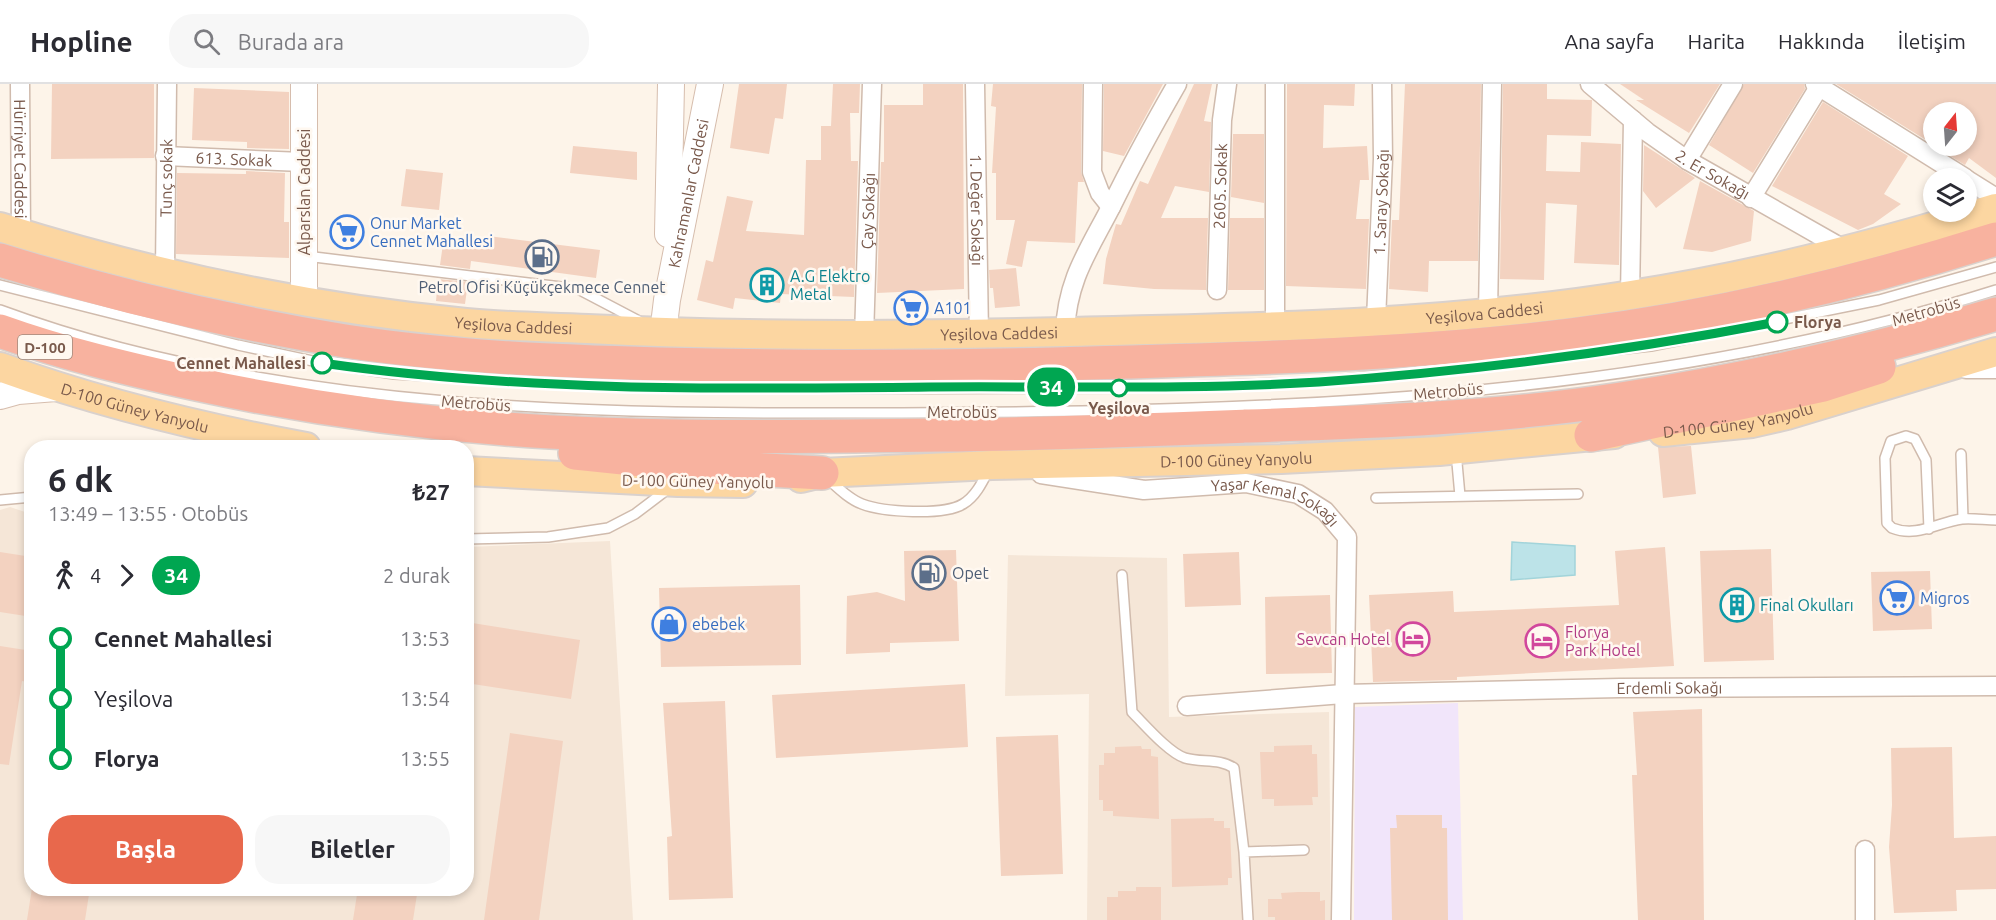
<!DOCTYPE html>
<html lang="tr">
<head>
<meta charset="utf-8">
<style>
	body { margin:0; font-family:Ubuntu,sans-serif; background:#f7f7f7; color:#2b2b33; height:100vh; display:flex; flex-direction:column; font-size:22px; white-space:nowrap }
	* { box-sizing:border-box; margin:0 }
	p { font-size:20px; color:#7c7c81 }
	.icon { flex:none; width:33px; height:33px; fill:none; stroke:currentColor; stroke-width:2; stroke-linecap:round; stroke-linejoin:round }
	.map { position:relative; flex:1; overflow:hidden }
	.side { position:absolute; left:24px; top:356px; width:450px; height:456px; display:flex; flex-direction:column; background:#fff; border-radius:24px; box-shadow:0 3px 9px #0003 }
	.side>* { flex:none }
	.badge { padding:0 12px; border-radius:20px; font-size:21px; line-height:39px }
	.needle { width:39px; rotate:17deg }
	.tools { position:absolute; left:1923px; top:18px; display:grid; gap:12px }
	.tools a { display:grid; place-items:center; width:54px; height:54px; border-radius:50%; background:#fff; box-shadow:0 3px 9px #0003; font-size:30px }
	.map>.badge { position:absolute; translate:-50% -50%; box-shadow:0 0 0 3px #fff }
	.legs { display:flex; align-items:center; gap:9px; height:66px; padding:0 24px; font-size:20px }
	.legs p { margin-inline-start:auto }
	.overview { display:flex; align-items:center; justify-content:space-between; height:102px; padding:0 24px }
	h1 { font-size:33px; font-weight:700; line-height:45px }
	.action { display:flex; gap:12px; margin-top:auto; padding:12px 24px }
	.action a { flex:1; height:69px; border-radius:24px; background:#e8684c; color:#fff; font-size:24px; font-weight:700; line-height:69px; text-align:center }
	.action a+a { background:#f7f7f7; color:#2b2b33 }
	ul { padding:0 24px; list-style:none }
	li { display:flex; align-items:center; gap:21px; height:60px; font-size:22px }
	li i { display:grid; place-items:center; width:9px; height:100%; margin:0 8px; background:currentColor }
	li i::after { content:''; width:15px; height:15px; margin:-8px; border:4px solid; border-radius:50%; background:#fff }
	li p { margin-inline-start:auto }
	li:first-child i { background:linear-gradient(#0000 50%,currentColor 0) }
	li:last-child i { background:linear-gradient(currentColor 50%,#0000 0) }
	header { display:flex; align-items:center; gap:36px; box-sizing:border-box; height:84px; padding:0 30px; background:#fff; border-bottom:2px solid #e1e1e2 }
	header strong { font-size:28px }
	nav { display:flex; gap:33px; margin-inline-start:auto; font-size:21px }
	.search { width:420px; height:54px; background:#f7f7f7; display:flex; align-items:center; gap:15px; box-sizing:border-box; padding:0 21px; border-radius:24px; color:#7c7c81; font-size:22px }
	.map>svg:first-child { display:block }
	.residential { fill:#f5e6d7 }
	.education { fill:#f1e5fa }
	.water { fill:#bce3e8; stroke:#a2d4da; stroke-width:1.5 }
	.building { fill:#f3d2c0 }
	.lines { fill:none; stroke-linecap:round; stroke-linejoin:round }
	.lane-casing { stroke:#d0bbad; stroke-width:12 }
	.street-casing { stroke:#d0bbad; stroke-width:21 }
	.secondary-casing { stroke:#d6bdad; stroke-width:28 }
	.primary-casing { stroke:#d9d1cd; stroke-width:32 }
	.highway-casing { stroke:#d9d1cd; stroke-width:36 }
	.lane { stroke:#fff; stroke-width:9 }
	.street { stroke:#fff; stroke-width:18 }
	.secondary { stroke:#fff; stroke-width:26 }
	.primary { stroke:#fcd6a1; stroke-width:28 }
	.highway { stroke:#f8b29f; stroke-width:33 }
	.line-1-casing { stroke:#fff; stroke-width:14 }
	.line-1 { stroke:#00a651; stroke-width:9 }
	.stop-1-dot { fill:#fff; stroke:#00a651; stroke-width:3 }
	.labels { text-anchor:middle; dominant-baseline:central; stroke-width:5; stroke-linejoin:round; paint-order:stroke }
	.shield { fill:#fff8f0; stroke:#a1897c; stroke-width:1.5 }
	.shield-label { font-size:15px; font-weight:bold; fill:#79594b }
	.street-label { font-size:16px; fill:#79594b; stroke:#fff8f0 }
	.shop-label { font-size:16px; fill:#366cbe; stroke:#fff8f0; text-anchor:start }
	.culture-label { font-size:16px; fill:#0d838f; stroke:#fff8f0; text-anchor:start }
	.service-label { font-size:16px; fill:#4e5e75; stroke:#fff8f0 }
	.stop-label { font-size:16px; font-weight:bold; fill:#79594b; stroke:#fff8f0; text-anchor:start }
	.hotel-label { font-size:16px; fill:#b23c85; stroke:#fff8f0; text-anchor:start }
</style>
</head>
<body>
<header>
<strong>Hopline</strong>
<div class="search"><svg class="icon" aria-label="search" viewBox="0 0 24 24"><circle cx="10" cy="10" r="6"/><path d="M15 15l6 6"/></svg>Burada ara</div>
<nav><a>Ana sayfa</a><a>Harita</a><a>Hakkında</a><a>İletişim</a></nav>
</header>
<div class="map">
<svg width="1996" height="836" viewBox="0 0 1996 836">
	<rect width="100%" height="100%" fill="#fdf4e9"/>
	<path class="residential" d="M10 423 31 430 32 804H466L467 463 610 457 633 836H0V426Z
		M1008 471 1167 474 1169 633 1329 628 1331 836H1087L1089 610 1005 612Z"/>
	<path class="education" d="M1458 619 1463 836H1354L1355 623Z"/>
	<path class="water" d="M1512 458 1575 462V491L1511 496Z"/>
	<path class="building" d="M52 0H154V74L51 75Z
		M739 0H787L783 35 775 34 769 70 730 64Z
		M833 0H860L859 29H850L851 77H858L854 213 781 210 780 219 735 214 733 225 697 216 706 176 713 178 727 112 753 117 746 147 804 151 806 76H821V42H831Z
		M923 0H963L964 205 877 209 881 78H884V21H923Z
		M993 0H1082L1081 88 1084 98H1078L1075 159 1027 157 1022 183 1006 180 1015 136H996V89H992L996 23 991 22Z
		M1104 0H1163L1124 72 1103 67Z
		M1194 0H1212L1204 37 1211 38 1209 108 1175 102 1161 134H1208L1206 206 1154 205 1103 200 1106 175 1116 140 1121 141 1140 97 1148 100Z
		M1287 0H1355L1354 22 1324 21 1323 64 1367 62 1369 96H1360L1356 135H1369L1366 205 1286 202Z
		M1405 0H1481L1478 177H1429L1428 208 1389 205 1392 136H1399Z
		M1503 0H1547V15L1592 16 1591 52 1547 51 1546 87 1580 88 1581 58 1621 60 1619 181 1574 179 1577 121 1546 119 1544 196 1500 195Z
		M1620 0H1720L1689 49 1636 16H1644Z
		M1744 0H1804L1805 5 1753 89 1709 61Z
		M1836 0H1996V94L1969 74 1965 81 1934 62H1966V28H1934V61Z
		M194 4 289 8V65L247 64V58L192 56Z
		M1823 18 1908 72 1884 110 1901 120 1873 140 1858 146 1772 102Z
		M1233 50H1264V119L1231 113Z
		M1644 61 1695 94 1656 124 1643 107Z
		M573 62 637 68V96L570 89Z
		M406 85 443 89 439 126 401 122Z
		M246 87 285 89 284 138H289V174L176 170 177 89 246 90Z
		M1700 97 1754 127 1751 157 1712 168 1683 165Z
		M1230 134H1264V206H1228Z
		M488 152 600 166 596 194 471 177 470 185 440 181 443 160 486 165Z
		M1016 184 1020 222 995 224 993 204H990L989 186Z
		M438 195 468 198 465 220 436 217Z
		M1691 362 1696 410 1663 414 1658 363Z
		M1665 463 1674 582 1457 593V596L1373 598 1369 511 1453 507 1454 528 1619 521 1615 467Z
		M1771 465 1774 576 1704 578 1700 467Z
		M956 466 959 557 890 559V568L846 570 847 512 877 508 905 517 904 467Z
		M0 468 32 473V533L0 528Z
		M1239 468 1241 521 1185 523 1183 470Z
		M1930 487 1932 545 1873 547 1871 488Z
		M800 501 801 581 661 583 659 504Z
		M1330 511 1332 589 1266 590 1265 513Z
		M466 538 580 556 571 615 466 599Z
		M0 562 32 567V599L22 597 9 681 0 680Z
		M965 600 968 663 776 674 772 611Z
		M725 617 733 814 669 816 667 753 672 752 663 619Z
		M1702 625 1704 836H1638L1632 691H1637L1633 628Z
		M510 649 563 657 539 836H484Z
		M1058 651 1063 790 1001 792 996 653Z
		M1312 661V670H1317L1318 713H1312L1313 721 1274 722V715H1262L1260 668H1274V662Z
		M1141 662 1142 665H1151V672L1158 673 1159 735 1113 732V727H1103V716H1099V681H1104V669H1115V663Z
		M1952 663 1954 754 1996 752V805L1956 806 1957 827 1894 829 1889 763 1892 721 1891 664Z
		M1396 731H1442V744H1447L1448 836H1392L1390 744H1397Z
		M1214 734V737H1224V744H1230L1232 794H1228V801L1172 803 1171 735Z
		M1136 803H1161V836H1107V813H1118V807H1136Z
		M32 804H90L85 836H27Z
		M358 804H418L413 836H353Z
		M1298 808H1320V817L1325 816V836H1275V833H1268V815H1282L1281 809Z"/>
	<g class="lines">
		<defs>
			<path id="lane" d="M306 172 578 205 639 237
				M0 201 238 261 322 279 394 290 569 300 741 305 1133 304 1319 298 1651 262 1879 216 1996 183
				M0 226C282 330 605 330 902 329 1268 327 1644 317 1996 206
				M1456 368 1460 412
				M1961 370 1963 435
				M828 395C838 404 849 415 862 420 883 428 943 432 963 420 975 413 982 399 988 387
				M1376 414 1578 410
				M0 416 32 413
				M1929 445 1926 376 1915 355 1906 352 1891 357 1885 374 1887 439 1892 444C1917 454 1938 438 1962 435 1973 434 1985 436 1996 436
				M466 455 548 453 608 444 635 430 668 405
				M1122 491 1132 628C1145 641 1169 669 1185 674 1202 679 1219 674 1234 684L1244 768 1248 836
				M1244 768 1304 766"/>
			<g id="street">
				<path id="s1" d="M20 0 21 149"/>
				<path id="s2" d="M975 0 979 251"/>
				<path d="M1093 0 1092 88 1100 109 1111 123"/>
				<path id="s3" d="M1590 0 1647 48 1687 76 1847 167"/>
				<path d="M1815 0 1965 94"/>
				<path id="s4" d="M165 72 302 78"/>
				<path d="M1687 76 1733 0"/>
				<path d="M1966 95 1996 114"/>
				<path d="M1751 114 1819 3"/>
				<path id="s5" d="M165 187 167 0"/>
				<path id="s6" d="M1217 206 1222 36 1227 0"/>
				<path d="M1630 212 1633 36"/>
				<path d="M1488 229 1492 0"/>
				<path id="s7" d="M1376 236 1383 75 1382 0"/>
				<path d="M1275 241V0"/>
				<path d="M1065 248C1067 195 1089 166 1112 121 1132 80 1154 40 1177 0"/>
				<path id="s8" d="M864 253 872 0"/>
				<path d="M1966 285H1996"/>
				<path id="s9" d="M1041 390 1144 406 1246 399 1298 410 1325 427 1347 453 1341 836"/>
				<path id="s10" d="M1187 622 1343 610 1620 604 1996 602"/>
				<path d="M1865 766V836"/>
			</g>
			<g id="secondary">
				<path d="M668 150 671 0"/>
				<path d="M304 217V0"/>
				<path id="s11" d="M663 249 667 216 710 0"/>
				<path d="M0 312 18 307 56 304"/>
			</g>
			<g id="primary">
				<path id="s12" d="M0 143C150 190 309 224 466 239 507 243 548 243 588 245 747 253 906 252 1065 248 1253 244 1445 241 1631 211 1755 192 1876 161 1996 124"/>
				<path id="s13" d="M0 283C99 319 203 344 306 363"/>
				<path id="s14" d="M1663 348 1752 339 1787 331 1996 268"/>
				<path d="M466 387 678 398 743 399"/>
				<path id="s15" d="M801 394 822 389 992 381 1281 375 1439 367 1614 350"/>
			</g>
			<path id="highway" d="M0 176C113 211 228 238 345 257 449 273 554 277 659 280 791 283 922 283 1054 280 1226 275 1400 272 1571 251 1715 233 1857 199 1996 155
				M0 247C64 270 129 285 196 300 298 322 402 337 506 345 651 356 797 352 942 351 1044 350 1145 346 1247 342 1371 338 1497 334 1621 315 1747 296 1873 267 1996 230
				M1591 351 1823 301 1879 283
				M575 369 710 383 822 389"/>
		</defs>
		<use href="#lane" class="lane-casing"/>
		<use href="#street" class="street-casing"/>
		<use href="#secondary" class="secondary-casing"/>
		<use href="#primary" class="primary-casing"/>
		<use href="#highway" class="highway-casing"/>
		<use href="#lane" class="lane"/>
		<use href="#street" class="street"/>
		<use href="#secondary" class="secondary"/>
		<use href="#primary" class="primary"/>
		<use href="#highway" class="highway"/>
	</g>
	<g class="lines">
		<defs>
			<path id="line-1" d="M322 279C523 308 727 305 930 303 1059 302 1189 306 1319 298 1472 287 1626 267 1777 238"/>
		</defs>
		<use href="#line-1" class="line-1-casing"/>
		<use href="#line-1" class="line-1"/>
	</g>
	<defs>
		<symbol id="supermarket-ring" viewBox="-11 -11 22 22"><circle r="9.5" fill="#fff8f0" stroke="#3f7fe0" stroke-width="1.5"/><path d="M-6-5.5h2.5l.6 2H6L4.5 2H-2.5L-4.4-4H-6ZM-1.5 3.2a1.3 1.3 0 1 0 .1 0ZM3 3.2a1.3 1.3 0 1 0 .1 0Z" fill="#3f7fe0"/></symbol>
		<symbol id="fuel-ring" viewBox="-11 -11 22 22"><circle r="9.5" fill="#fff8f0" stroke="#5c6f8a" stroke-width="1.5"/><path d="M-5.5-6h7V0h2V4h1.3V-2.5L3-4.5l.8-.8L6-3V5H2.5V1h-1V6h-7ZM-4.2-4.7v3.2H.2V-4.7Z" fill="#5c6f8a"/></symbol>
		<symbol id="building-ring" viewBox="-11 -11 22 22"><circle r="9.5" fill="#fff8f0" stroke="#0f9aa8" stroke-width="1.5"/><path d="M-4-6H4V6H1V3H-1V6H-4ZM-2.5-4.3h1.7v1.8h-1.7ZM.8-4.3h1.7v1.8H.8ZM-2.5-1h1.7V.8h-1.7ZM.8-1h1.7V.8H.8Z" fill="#0f9aa8"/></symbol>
		<symbol id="shop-ring" viewBox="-11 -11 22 22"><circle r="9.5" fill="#fff8f0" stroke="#3f7fe0" stroke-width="1.5"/><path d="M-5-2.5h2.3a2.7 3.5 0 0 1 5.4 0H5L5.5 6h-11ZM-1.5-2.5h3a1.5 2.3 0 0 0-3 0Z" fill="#3f7fe0"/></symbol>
		<symbol id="hotel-ring" viewBox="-11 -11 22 22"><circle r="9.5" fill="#fff8f0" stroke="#d1479c" stroke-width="1.5"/><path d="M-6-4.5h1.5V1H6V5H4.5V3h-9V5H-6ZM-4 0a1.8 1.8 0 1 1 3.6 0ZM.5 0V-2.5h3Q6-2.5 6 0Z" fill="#d1479c"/></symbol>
	</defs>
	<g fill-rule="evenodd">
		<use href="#supermarket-ring" x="328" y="129" width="38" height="38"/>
		<use href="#fuel-ring" x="523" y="154" width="38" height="38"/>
		<use href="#building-ring" x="748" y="182" width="38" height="38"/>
		<use href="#supermarket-ring" x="892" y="205" width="38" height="38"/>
		<use href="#fuel-ring" x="910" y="470" width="38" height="38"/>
		<use href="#supermarket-ring" x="1878" y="495" width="38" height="38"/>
		<use href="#building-ring" x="1718" y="502" width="38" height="38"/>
		<use href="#shop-ring" x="650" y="521" width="38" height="38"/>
		<use href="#hotel-ring" x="1394" y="536" width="38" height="38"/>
		<use href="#hotel-ring" x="1523" y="538" width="38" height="38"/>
	</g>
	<g class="stop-1-dot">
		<circle cx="1777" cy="238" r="10"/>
		<circle cx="322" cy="279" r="10"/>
		<circle cx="1119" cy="304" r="8"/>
	</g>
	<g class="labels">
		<rect class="shield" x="18" y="251" width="54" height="24" rx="4.5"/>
		<g class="shield-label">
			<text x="45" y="263">D-100</text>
		</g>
		<g class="street-label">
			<text stroke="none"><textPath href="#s1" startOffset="75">Hürriyet Caddesi</textPath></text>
			<text stroke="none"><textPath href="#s4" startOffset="69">613. Sokak</textPath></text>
			<text stroke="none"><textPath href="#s3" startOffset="153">2. Er Sokağı</textPath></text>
			<text stroke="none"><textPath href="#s5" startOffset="93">Tunç sokak</textPath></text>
			<text stroke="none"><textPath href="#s6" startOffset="104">2605. Sokak</textPath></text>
			<text transform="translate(304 108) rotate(-90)">Alparslan Caddesi</text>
			<text stroke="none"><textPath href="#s11" startOffset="142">Kahramanlar Caddesi</textPath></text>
			<text stroke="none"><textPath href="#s7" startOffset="118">1. Saray Sokağı</textPath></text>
			<text stroke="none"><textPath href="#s2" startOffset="126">1. Değer Sokağı</textPath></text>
			<text stroke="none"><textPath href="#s8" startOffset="126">Çay Sokağı</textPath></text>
			<text transform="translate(1926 227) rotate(-16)">Metrobüs</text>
			<text stroke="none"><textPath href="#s12" startOffset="1496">Yeşilova Caddesi</textPath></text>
			<text stroke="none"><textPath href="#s12" startOffset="524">Yeşilova Caddesi</textPath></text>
			<text stroke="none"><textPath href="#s12" startOffset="1010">Yeşilova Caddesi</textPath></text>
			<text transform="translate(1448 307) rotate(-5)">Metrobüs</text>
			<text transform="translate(476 319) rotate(4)">Metrobüs</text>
			<text stroke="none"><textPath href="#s13" startOffset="141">D-100 Güney Yanyolu</textPath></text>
			<text x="962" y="328">Metrobüs</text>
			<text stroke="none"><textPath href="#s14" startOffset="76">D-100 Güney Yanyolu</textPath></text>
			<text stroke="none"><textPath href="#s15" startOffset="436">D-100 Güney Yanyolu</textPath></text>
			<text transform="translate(698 397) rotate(1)">D-100 Güney Yanyolu</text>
			<text stroke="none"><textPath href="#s9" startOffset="240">Yaşar Kemal Sokağı</textPath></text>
			<text stroke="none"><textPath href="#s10" startOffset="483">Erdemli Sokağı</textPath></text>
		</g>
		<g class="shop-label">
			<text x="370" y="139">Onur Market<tspan x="370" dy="18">Cennet Mahallesi</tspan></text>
			<text x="934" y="224">A101</text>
			<text x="1920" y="514">Migros</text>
			<text x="692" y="540">ebebek</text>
		</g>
		<g class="culture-label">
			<text x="790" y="192">A.G Elektro<tspan x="790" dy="18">Metal</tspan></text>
			<text x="1760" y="521">Final Okulları</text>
		</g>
		<g class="service-label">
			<text x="542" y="203">Petrol Ofisi Küçükçekmece Cennet</text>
			<text x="952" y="489" text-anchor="start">Opet</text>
		</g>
		<g class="stop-label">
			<text x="1794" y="238">Florya</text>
			<text x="306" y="279" text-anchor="end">Cennet Mahallesi</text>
			<text x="1119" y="324" text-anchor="middle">Yeşilova</text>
		</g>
		<g class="hotel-label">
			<text x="1565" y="548">Florya<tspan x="1565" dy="18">Park Hotel</tspan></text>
			<text x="1390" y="555" text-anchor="end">Sevcan Hotel</text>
		</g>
	</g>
</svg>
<div class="tools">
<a><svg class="needle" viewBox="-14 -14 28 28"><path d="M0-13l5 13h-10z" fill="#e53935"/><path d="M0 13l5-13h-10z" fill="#7c7c81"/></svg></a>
<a><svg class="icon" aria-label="layers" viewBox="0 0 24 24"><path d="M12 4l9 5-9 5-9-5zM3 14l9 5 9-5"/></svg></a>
</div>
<b class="badge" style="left:1051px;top:303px;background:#00a651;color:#fff">34</b>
<section class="side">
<div class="overview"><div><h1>6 dk</h1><p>13:49 – 13:55 · Otobüs</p></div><b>₺27</b></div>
<div class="legs"><svg class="icon" aria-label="walk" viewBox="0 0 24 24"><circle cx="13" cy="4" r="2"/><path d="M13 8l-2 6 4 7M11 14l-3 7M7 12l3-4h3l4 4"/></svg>4<svg class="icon" aria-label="forward" viewBox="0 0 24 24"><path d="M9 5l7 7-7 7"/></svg><b class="badge" style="background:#00a651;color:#fff">34</b><p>2 durak</p></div>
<ul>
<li><i style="color:#00a651"></i><b>Cennet Mahallesi</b><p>13:53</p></li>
<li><i style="color:#00a651"></i><span>Yeşilova</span><p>13:54</p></li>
<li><i style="color:#00a651"></i><b>Florya</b><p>13:55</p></li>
</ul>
<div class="action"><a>Başla</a><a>Biletler</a></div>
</section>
</div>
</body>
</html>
